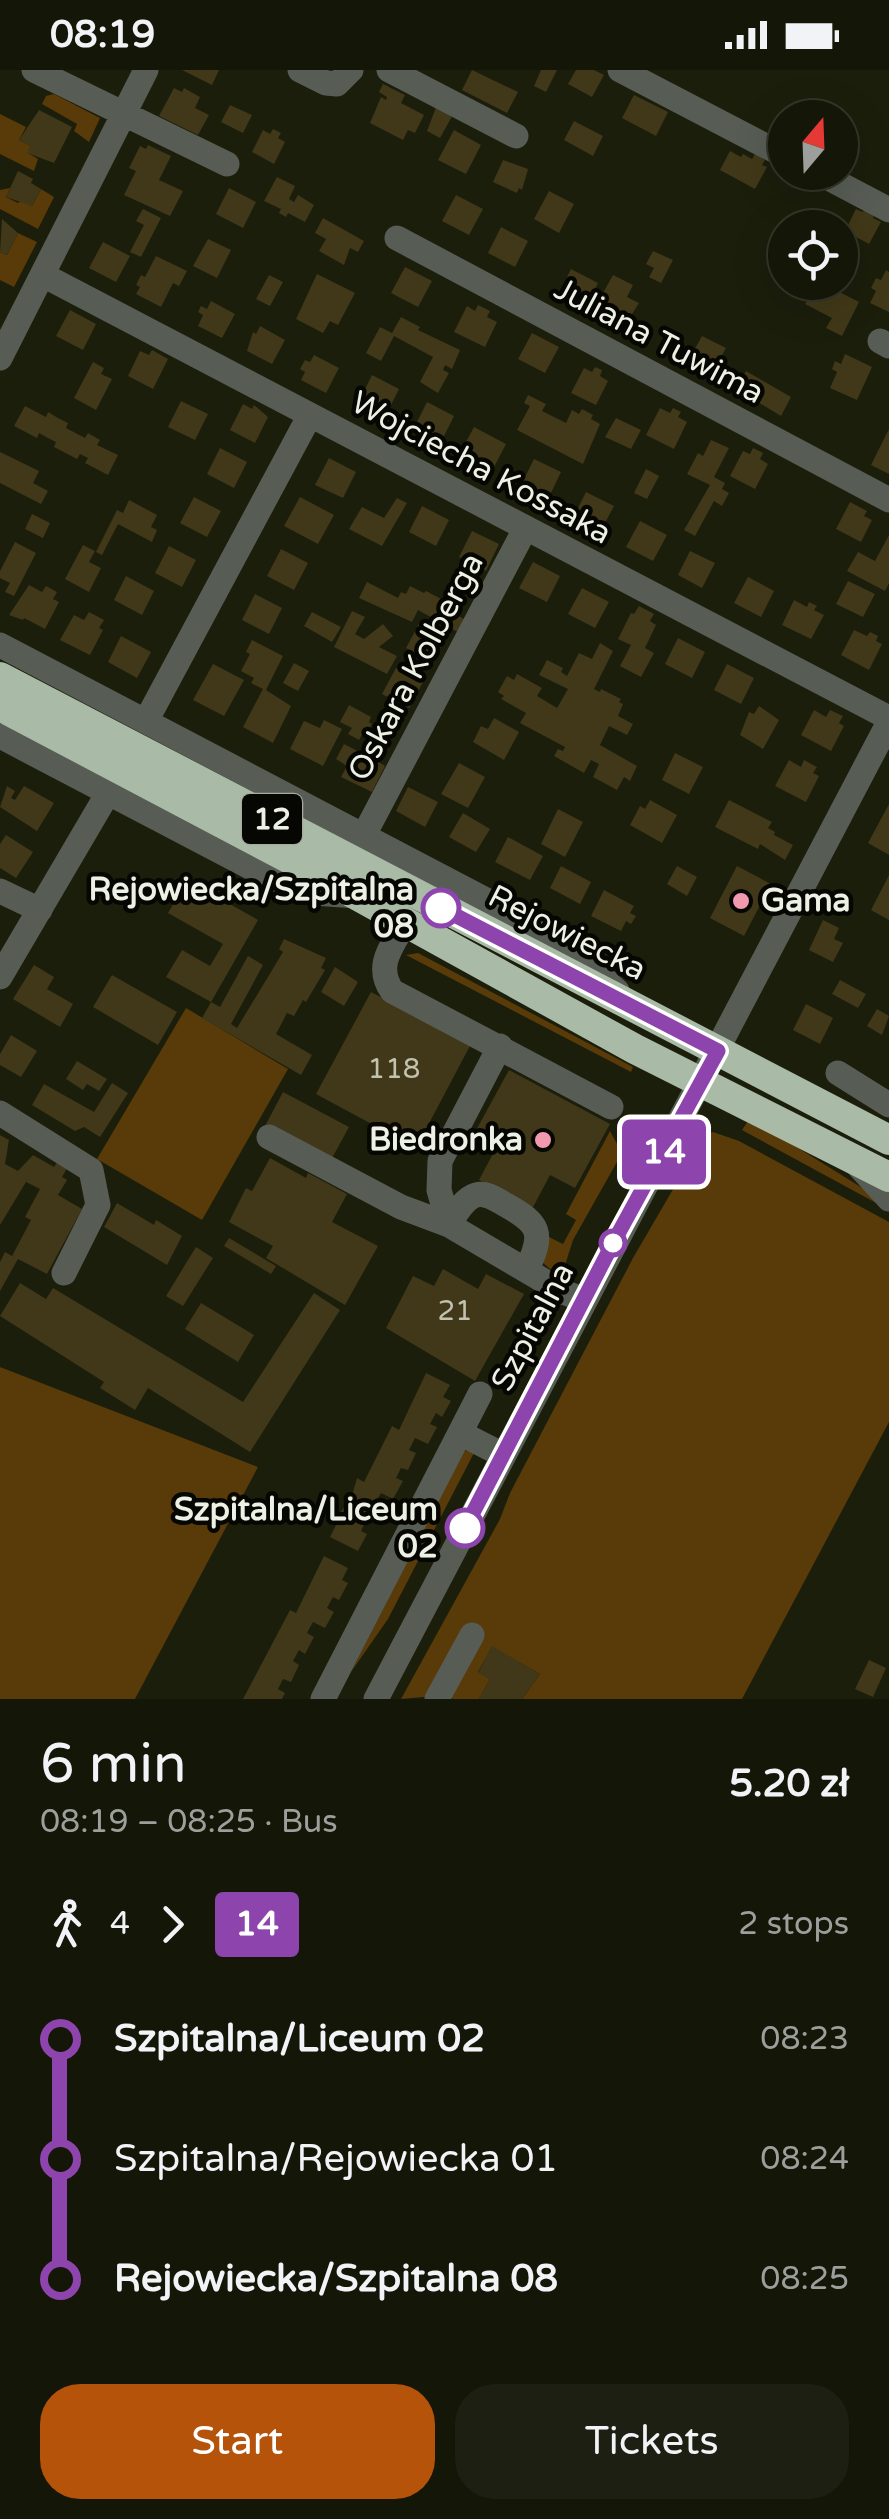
<!DOCTYPE html>
<html lang="en">
<head>
<meta charset="utf-8">
<style>
	body { margin:0; font-family:"Varela Round",sans-serif; background:#1d1f12; color:#f1f3f6; height:100vh; display:flex; flex-direction:column; font-size:38px; white-space:nowrap }
	* { box-sizing:border-box; margin:0 }
	p { font-size:32px; color:#9d9f9c }
	.icon { flex:none; width:55px; height:55px; fill:none; stroke:currentColor; stroke-width:2; stroke-linecap:round; stroke-linejoin:round }
	.map { position:relative; height:1629px; overflow:hidden }
	.side { display:flex; flex-direction:column; background:#141608; flex:1 }
	.side>* { flex:none }
	.badge { padding:0 20px; border-radius:8px; font-size:35px; line-height:65px }
	.needle { width:65px; rotate:19deg }
	.controls { position:absolute; left:768px; top:30px; display:grid; gap:20px }
	.controls a { display:grid; place-items:center; width:90px; height:90px; border-radius:50%; background:#141608; box-shadow:0 10px 40px #0002,0 0 0 2px #333529; font-size:50px }
	.map>.badge { position:absolute; translate:-50% -50%; box-shadow:0 0 0 5px #fff }
	.legs { display:flex; align-items:center; gap:15px; height:110px; padding:0 40px; font-size:32px }
	.legs p { margin-inline-start:auto }
	.headline { display:flex; align-items:center; justify-content:space-between; height:170px; padding:0 40px }
	h1 { font-size:55px; font-weight:600; line-height:75px }
	.button { display:flex; gap:20px; margin-top:auto; padding:20px 40px }
	.button a { flex:1; height:115px; border-radius:40px; background:#b45309; color:#fff; font-size:40px; font-weight:600; line-height:115px; text-align:center }
	.button a+a { background:#1d1f12; color:#f1f3f6 }
	ul { padding:0 40px; list-style:none }
	li { display:flex; align-items:center; gap:35px; height:120px; font-size:38px }
	li i { display:grid; place-items:center; width:15px; height:100%; margin:0 12px; background:currentColor }
	li i::after { content:''; width:25px; height:25px; margin:-12px; border:8px solid; border-radius:50%; background:#141608 }
	li p { margin-inline-start:auto }
	li:first-child i { background:linear-gradient(#0000 50%,currentColor 0) }
	li:last-child i { background:linear-gradient(currentColor 50%,#0000 0) }
	.status { display:flex; justify-content:space-between; align-items:center; height:70px; padding:0 50px; background:#141608; direction:ltr }
	.status svg { height:28px; fill:currentColor }
	.map>svg:first-child { display:block }
	.green { fill:#593a09 }
	.building { fill:#403818 }
	.lines { fill:none; stroke-linecap:round; stroke-linejoin:round }
	.minor { stroke:#575d55; stroke-width:25 }
	.highway { stroke:#a9baa6; stroke-width:30 }
	.line-1-casing { stroke:#fff; stroke-width:22 }
	.line-1 { stroke:#8e44ad; stroke-width:15 }
	.poi-dot { fill:#f29aad; stroke:#060702; stroke-width:4 }
	.stop-1-dot { fill:#fff; stroke:#8e44ad; stroke-width:5 }
	.labels { text-anchor:middle; dominant-baseline:central; stroke-width:9; stroke-linejoin:round; paint-order:stroke }
	.number-label { font-size:28px; fill:#c2c2b1 }
	.shield { fill:#060702; stroke:#a8aaa0; stroke-width:2.5 }
	.shield-label { font-size:30px; font-weight:bold; fill:#edf0e4 }
	.street-label { font-size:32px; fill:#edf0e4; stroke:#060702 }
	.stop-label { font-size:32px; font-weight:bold; fill:#edf0e4; stroke:#060702; text-anchor:end }
	.poi-label { font-size:32px; font-weight:bold; fill:#edf0e4; stroke:#060702; text-anchor:start }
</style>
</head>
<body>
<div class="status"><b>08:19</b><svg viewBox="0 0 49 12"><path d="M0 12V9h3v3zM5 12V6h3v6zM10 12V3h3v9zM15 12V0h3v12zM26 1h20v11H26zM47 4h2v5h-2z"/></svg></div>
<div class="map">
<svg width="889" height="1629" viewBox="0 0 889 1629">
	<rect width="100%" height="100%" fill="#1b1e0b"/>
	<path class="green" d="M54 24 100 48 89 72 74 61 77 54 42 34 46 26Z
		M0 44 26 57 19 70 31 76 28 83 38 89 34 101 0 84Z
		M10 118 6 127 18 133 21 130 32 136 41 119 54 127 38 159 0 139V120Z
		M18 163 37 172 14 217 0 210V182L7 185Z
		M418 883 633 997 631 1002 406 885Z
		M186 938 288 999 202 1150 97 1089Z
		M750 1048 872 1124 889 1140 742 1060Z
		M610 1061 622 1083 573 1170 561 1208 543 1193 549 1167 563 1174 576 1150 566 1144Z
		M713 1062 739 1071 889 1152V1352L742 1629H522L540 1604 492 1577 478 1602 490 1609 479 1629H453L446 1625 401 1629 500 1449 510 1423 633 1188 704 1066Z
		M0 1297 258 1397 135 1629H0Z
		M476 1379 388 1549 351 1602 464 1381Z"/>
	<path class="building" d="M182 0H219L212 15Z
		M472 0 518 22 507 43 462 20Z
		M541 0H557L546 22 534 16Z
		M576 0H594L604 5 592 27 568 14Z
		M383 14 405 25 401 33 424 45 415 63 408 60 403 70 370 53 381 27 386 30 387 27 379 22Z
		M174 18 182 22 184 18 200 27 195 38 209 45 198 65 159 46Z
		M634 25 668 42 656 66 622 48Z
		M438 32 455 41 440 68 427 61Z
		M230 35 252 45 243 63 221 52Z
		M39 40 72 57 54 93 27 83 31 76 19 70Z
		M574 51 603 66 593 86 564 70Z
		M273 59 281 63 278 68 285 72 274 94 252 82 263 60 270 64Z
		M454 60 481 75 466 104 438 90Z
		M148 75 171 86 159 110 183 121 170 146 124 125 136 101 129 98 140 76 146 79Z
		M730 81 741 87 743 84 752 89 755 84 765 90 762 95 767 97 755 119 720 100Z
		M503 90 528 99 522 120 519 118 517 123 493 112Z
		M18 101 33 109 31 113 41 119 32 136 6 127Z
		M277 107 295 116 289 129 294 132 298 125 314 135 305 152 288 143 286 147 279 143 281 139 264 131Z
		M229 118 256 132 243 158 216 144Z
		M549 121 574 134 559 163 534 149Z
		M456 125 483 139 469 165 442 151Z
		M865 138 875 143 873 148 881 152 869 174 845 161 856 139 863 142Z
		M143 139 161 148 141 187 130 182 144 155 136 151Z
		M323 148 364 171 358 182 350 178 344 195 319 181 326 169 315 163Z
		M2 149 18 163 7 185 0 182Z
		M501 157 528 171 515 197 488 183Z
		M208 169 231 180 217 208 193 196Z
		M103 172 130 186 116 212 89 198Z
		M653 181 673 190 661 213 649 207 654 198 646 194Z
		M156 186 187 201 179 216 173 213 161 237 136 224 140 217 136 215 141 205 145 207Z
		M405 197 432 211 418 237 391 223Z
		M571 199 598 213 585 239 558 225Z
		M886 200 889 202V242L870 233 876 221 871 218 876 208 881 210Z
		M317 204 355 223 338 255 330 251 323 263 296 249Z
		M269 205 283 212 270 236 256 229Z
		M613 205 633 215 627 227 639 233 624 257 603 246 609 236 599 230Z
		M804 212H820L859 232 842 266 826 258 832 248 805 234 812 222 801 217Z
		M211 231 235 244 222 268 198 256 203 245 198 242 201 236 207 239Z
		M478 235 490 241 487 247 497 252 485 277 454 262 467 236 475 241Z
		M70 240 96 254 83 280 56 266Z
		M401 247 420 257 418 260 460 280 452 299 445 295 443 300 449 303 438 323 420 312 433 287 394 266 381 291 366 283 380 257 392 263Z
		M260 256 285 270 272 294 247 281 253 262 256 264Z
		M532 263 559 277 545 303 518 289Z
		M702 266 726 278 709 309 687 293Z
		M152 280 168 289 153 319 128 306 140 281 149 285Z
		M845 284 872 297 857 330 830 318 837 302 832 299 835 291 841 294Z
		M314 285 339 298 326 323 301 310 305 302 300 299 305 290 310 292Z
		M93 292 104 298 101 304 112 309 96 340 74 328Z
		M595 297 602 300 600 306 608 311 596 335 571 323 584 298 592 302Z
		M746 301 791 327 781 346 736 319Z
		M372 305 399 319 386 345 359 331Z
		M528 325 546 334 542 341 566 353 572 340 579 344 582 339 593 345 591 349 600 354 583 394 517 360 530 336 524 333Z
		M181 331 208 344 195 370 168 357Z
		M427 332 454 346 441 372 414 358Z
		M243 334 252 339 254 335 268 347 255 373 230 360Z
		M25 336 46 347 48 342 58 348 68 353 66 358 85 368 88 363 100 370 97 375 118 385 108 405 85 393 88 388 80 384 77 389 54 377 56 372 48 368 39 363 37 368 14 356Z
		M660 338 670 343 673 338 681 342 678 347 687 352 674 379 646 365Z
		M616 348 641 360 631 379 605 367Z
		M474 357 506 374 493 399 460 383Z
		M889 359V404L871 395Z
		M711 370 729 378 714 407 725 413 722 419 729 423 722 436 714 431 695 466 684 460 710 415 687 404 698 383 703 386Z
		M220 378 247 392 234 418 207 404Z
		M753 378 763 383 760 389 768 394 755 419 730 406 743 381 750 384Z
		M0 382 39 401 33 413 48 421 41 434 0 413Z
		M329 388 356 402 343 428 315 415Z
		M534 389 561 402 548 429 521 415Z
		M646 399 659 406 647 429 634 423Z
		M586 422 614 436 600 462 573 448Z
		M194 427 221 441 207 467 180 453Z
		M300 427 334 445 318 474 284 456Z
		M397 428 407 433 382 476 349 459 362 437 384 448Z
		M129 430 157 445 151 457 157 460 152 472 118 454 102 485 96 482 117 440 123 443Z
		M850 432 867 441 864 446 872 450 861 472 836 459Z
		M422 436 449 450 436 476 409 462Z
		M32 444 50 453 43 468 25 459Z
		M640 451 667 465 653 491 626 477Z
		M472 461 499 474 486 501 459 487Z
		M889 465V513L885 521 847 501 858 482 875 491Z
		M15 472 36 483 14 526 5 522 10 513 0 508V501Z
		M83 475 95 481 89 492 101 498 89 522 65 509Z
		M169 476 196 490 182 517 155 503Z
		M281 479 308 493 294 520 267 506Z
		M690 481 715 493 702 518 678 505Z
		M533 492 560 506 547 532 519 518Z
		M126 506 154 521 142 545 114 530Z
		M748 507 774 521 761 547 734 533Z
		M848 511 875 524 863 547 836 534Z
		M367 512 398 528 401 522 406 524 410 516 424 523 426 521 460 539 457 545 469 552 463 565 418 540 412 552 359 528Z
		M29 515 42 522 46 516 57 522 53 529 59 532 45 559 24 548 23 550 9 545Z
		M582 518 609 532 595 558 568 544Z
		M255 524 282 538 269 564 242 550Z
		M794 530 807 537 809 532 817 536 814 540 824 545 811 569 782 555Z
		M639 536 654 544 650 551 656 555 645 578 654 583 641 607 620 596 631 575 618 569 631 543 634 544Z
		M352 541 365 547 355 564 364 569 383 554 393 566 379 577 397 586 387 604 334 577Z
		M89 542 104 550 99 558 103 560 90 585 60 570 74 545 84 550Z
		M312 542 341 557 332 572 304 556Z
		M420 552 447 565 433 592 406 578Z
		M854 560 867 566 870 562 878 566 876 571 882 574 869 600 841 585Z
		M121 566 151 582 137 608 108 592Z
		M678 568 705 582 692 608 665 594Z
		M252 570 283 586 266 620 291 636 273 673 243 657 263 619 251 613 254 608 241 601 250 584 246 582Z
		M600 573 613 581 594 619 600 622 601 619 621 629 619 632 623 634 618 646 633 654 627 665 609 656 600 675 637 696 630 711 624 707 617 720 593 707 599 694 591 690 584 703 554 686 558 679 563 681 565 677 520 653 526 643 501 629 504 626 498 622 507 606 514 610 517 604 542 618 537 626 557 638 568 619 539 605 547 590 563 598 561 602 567 606 579 583 592 589Z
		M294 593 309 601 298 621 283 613Z
		M213 594 244 610 224 646 193 630Z
		M727 594 754 608 741 634 714 620Z
		M396 598 423 612 409 638 382 624Z
		M349 635 371 647 369 652 372 654 369 659 366 657 359 670 348 664 352 658 340 652Z
		M759 636 779 650 763 679 740 665 749 642 754 644Z
		M814 640 826 647 830 640 843 646 839 653 844 656 831 681 801 665Z
		M494 648 519 662 504 690 473 672 481 656 488 659Z
		M324 650 342 659 323 696 290 679 304 651 320 658Z
		M344 674 369 687 370 684 378 688 377 691 385 696 372 722 341 707 347 696 336 689Z
		M675 683 703 697 689 724 662 710Z
		M789 690 801 697 804 690 817 697 813 703 819 706 806 732 775 716Z
		M459 693 485 707 468 738 441 724Z
		M7 716 15 721 11 728 15 730 24 716 54 733 37 761 0 737Z
		M408 717 438 732 425 757 396 741Z
		M650 730 677 745 662 773 630 755 640 736 645 739Z
		M729 730 772 752 768 758 775 762 774 765 793 775 785 790 760 774 758 779 715 757Z
		M889 734V785L868 773Z
		M558 739 583 752 565 787 541 774Z
		M463 743 490 759 476 782 449 767Z
		M6 765 33 782 16 808 0 798V774Z
		M508 767 543 786 530 810 495 792Z
		M561 796 591 812 580 834 550 818Z
		M677 796 697 807 687 826 667 814Z
		M737 796 771 814 744 866 710 848Z
		M889 805V850L871 840Z
		M187 810 258 850 211 932 166 907 182 880 210 896 223 874 168 843Z
		M604 820 634 836 630 843 636 846 631 854 626 851 621 861 591 846Z
		M823 850 839 858 834 869 843 873 833 892 809 880Z
		M284 869 326 888 321 898 325 900 306 932 303 930 294 946 287 943 276 964 312 985 301 1005 202 948 211 932 220 937 248 886 263 895 231 954 237 958 283 882 279 879Z
		M34 895 54 907 47 919 73 934 60 957 13 929Z
		M335 897 358 912 344 936 321 922Z
		M112 905 177 942 158 975 93 937Z
		M840 910 866 924 858 938 832 924Z
		M371 922 471 974 416 1078 316 1024Z
		M806 934 833 948 820 974 793 960Z
		M877 939 889 946 882 965 867 956Z
		M11 965 37 981 21 1007 0 995V984Z
		M77 991 107 1009 99 1021 87 1014 83 1020 66 1009Z
		M509 1000 610 1054 575 1118 550 1105 532 1139 479 1110 497 1076 474 1064Z
		M112 1013 128 1023 100 1067 84 1057 75 1061 32 1035 44 1014 94 1042Z
		M283 1022 349 1057 331 1090 265 1056Z
		M0 1065 9 1070 5 1094 18 1101 33 1085 54 1097 60 1088 70 1093 62 1107 67 1110 58 1125 82 1139 47 1204 18 1189 0 1221V1192L5 1182 12 1186 31 1150 25 1147 40 1119 26 1112 0 1155Z
		M270 1088 306 1108 308 1103 347 1124 332 1152 378 1176 345 1235 266 1188 273 1176 229 1152 246 1118 252 1121Z
		M117 1133 154 1155 156 1150 182 1166 167 1195 104 1157Z
		M229 1168 276 1196 271 1204 224 1176Z
		M196 1177 213 1188 183 1236 166 1226Z
		M443 1199 478 1219 486 1204 524 1224 475 1311 386 1258 413 1206 434 1216Z
		M20 1213 46 1229 53 1218 243 1332 314 1223 340 1240 250 1382 148 1318 135 1340 100 1318 104 1312 0 1246Z
		M201 1233 254 1265 238 1292 185 1259Z
		M426 1303 450 1315 443 1327 451 1331 442 1347 436 1343 430 1354 437 1357 428 1374 415 1368 409 1380 416 1383 408 1400 401 1398 396 1408 403 1411 393 1429 381 1423 375 1433 382 1436 373 1453 366 1450 361 1461 367 1464 358 1481 330 1467 338 1451 336 1450 353 1422 357 1408 364 1412 392 1356 399 1360Z
		M324 1486 348 1498 342 1510 348 1513 339 1530 333 1527 327 1538 334 1542 325 1558 313 1552 307 1563 314 1567 305 1584 299 1580 293 1591 299 1595 291 1612 283 1609 278 1619 285 1623 282 1629H243L290 1540 296 1543Z
		M492 1576 540 1604 522 1629H479L490 1609 478 1603Z
		M869 1590 886 1598 873 1627 855 1619Z"/>
	<g class="lines">
		<path class="minor" d="M34 0 227 94
			M300 0 326 13 337 14 351 0
			M389 0 516 66
			M620 0 785 86
			M817 102 889 140
			M397 168 889 430
			M43 205 889 648
			M880 271 889 276
			M0 288 146 0
			M0 575 528 852 588 894 617 921
			M146 651 310 345
			M0 666 269 807 314 823 357 826
			M364 765 525 459
			M0 821 40 840
			M406 851C393 875 374 895 392 921L611 1037
			M0 907 108 723
			M500 976 440 1091 439 1120 449 1155 561 1221 584 1230
			M838 1003 889 1035
			M0 1043 91 1100 98 1135 64 1203
			M269 1067 401 1137 449 1155C455 1145 463 1129 476 1125 487 1122 497 1130 506 1135 540 1154 544 1163 527 1199
			M856 1093 889 1129
			M460 1363 503 1385
			M323 1629 480 1324
			M376 1629 889 652
			M437 1629 472 1565"/>
		<path class="highway" d="M0 607 889 1070
			M0 636 311 800 635 979 889 1107"/>
	</g>
	<g class="lines">
		<defs>
			<path id="line-1" d="M441 838 718 981 612 1175 465 1458"/>
		</defs>
		<use href="#line-1" class="line-1-casing"/>
		<use href="#line-1" class="line-1"/>
	</g>
	<g class="poi-dot">
		<circle cx="741" cy="831" r="10"/>
		<circle cx="543" cy="1070" r="10"/>
	</g>
	<g class="stop-1-dot">
		<circle cx="441" cy="838" r="18"/>
		<circle cx="613" cy="1173" r="12"/>
		<circle cx="465" cy="1458" r="18"/>
	</g>
	<g class="labels">
		<g class="number-label">
			<text x="394" y="999">118</text>
			<text x="455" y="1241">21</text>
		</g>
		<rect class="shield" x="242" y="724" width="60" height="50" rx="8"/>
		<g class="shield-label">
			<text x="272" y="749">12</text>
		</g>
		<g class="street-label">
			<text transform="translate(659 271) rotate(28)">Juliana Tuwima</text>
			<text transform="translate(481 398) rotate(28)">Wojciecha Kossaka</text>
			<text transform="translate(416 597) rotate(-62)">Oskara Kolberga</text>
			<text transform="translate(567 863) rotate(27)">Rejowiecka</text>
			<text transform="translate(533 1257) rotate(-62)">Szpitalna</text>
		</g>
		<g class="stop-label">
			<text x="414" y="820">Rejowiecka/Szpitalna<tspan x="414" dy="37">08</tspan></text>
			<text x="438" y="1440">Szpitalna/Liceum<tspan x="438" dy="37">02</tspan></text>
		</g>
		<g class="poi-label">
			<text x="761" y="831">Gama</text>
			<text x="523" y="1070" text-anchor="end">Biedronka</text>
		</g>
	</g>
</svg>
<div class="controls">
<a><svg class="needle" viewBox="-14 -14 28 28"><path d="M0-13l5 13h-10z" fill="#e53935"/><path d="M0 13l5-13h-10z" fill="#9d9f9c"/></svg></a>
<a><svg class="icon" aria-label="locate" viewBox="0 0 24 24"><circle cx="12" cy="12" r="6"/><path d="M12 2v4M12 18v4M2 12h4M18 12h4"/></svg></a>
</div>
<b class="badge" style="left:664px;top:1082px;background:#8e44ad;color:#fff">14</b>
</div>
<section class="side">
<div class="headline"><div><h1>6 min</h1><p>08:19 – 08:25 · Bus</p></div><b>5.20 zł</b></div>
<div class="legs"><svg class="icon" aria-label="walk" viewBox="0 0 24 24"><circle cx="13" cy="4" r="2"/><path d="M13 8l-2 6 4 7M11 14l-3 7M7 12l3-4h3l4 4"/></svg>4<svg class="icon" aria-label="forward" viewBox="0 0 24 24"><path d="M9 5l7 7-7 7"/></svg><b class="badge" style="background:#8e44ad;color:#fff">14</b><p>2 stops</p></div>
<ul>
<li><i style="color:#8e44ad"></i><b>Szpitalna/Liceum 02</b><p>08:23</p></li>
<li><i style="color:#8e44ad"></i><span>Szpitalna/Rejowiecka 01</span><p>08:24</p></li>
<li><i style="color:#8e44ad"></i><b>Rejowiecka/Szpitalna 08</b><p>08:25</p></li>
</ul>
<div class="button"><a>Start</a><a>Tickets</a></div>
</section>
</body>
</html>
